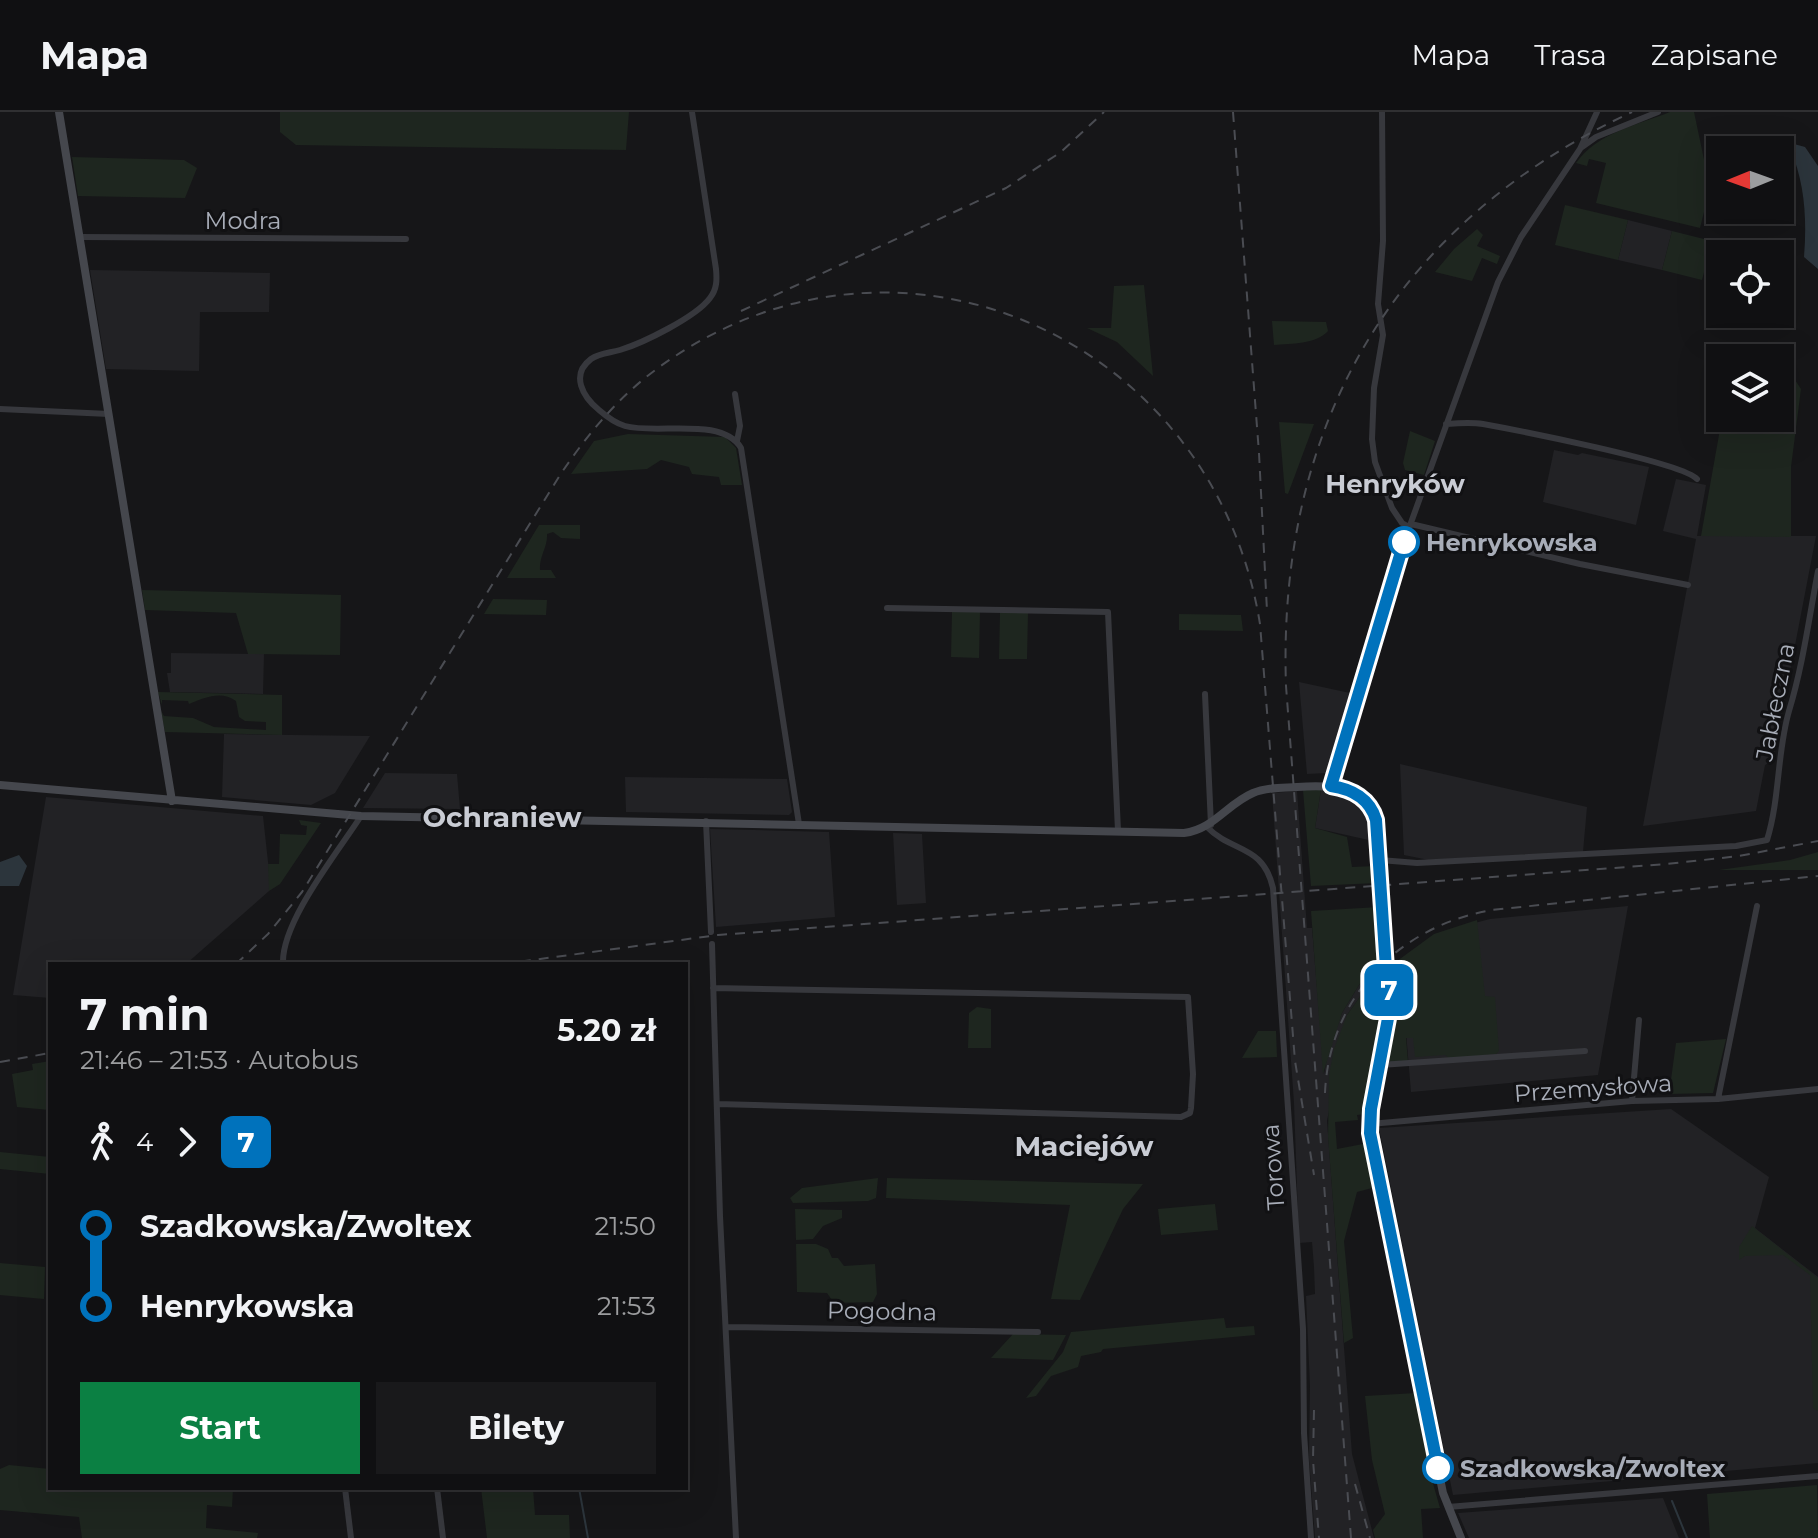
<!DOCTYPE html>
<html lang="pl">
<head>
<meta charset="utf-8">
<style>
	body { margin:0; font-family:Montserrat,sans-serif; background:#19191b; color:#f1f3f6; height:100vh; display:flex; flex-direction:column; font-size:30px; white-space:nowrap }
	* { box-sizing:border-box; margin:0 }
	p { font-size:26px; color:#9c9d9f }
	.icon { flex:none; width:44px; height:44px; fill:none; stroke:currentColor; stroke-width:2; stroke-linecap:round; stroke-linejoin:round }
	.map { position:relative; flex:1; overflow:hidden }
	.details { position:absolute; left:48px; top:850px; width:640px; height:528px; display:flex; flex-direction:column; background:#101012; border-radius:0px; box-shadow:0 8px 32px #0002,0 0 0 2px #303032 }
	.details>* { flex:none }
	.badge { padding:0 16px; border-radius:12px; font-size:28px; line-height:52px }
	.needle { width:52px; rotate:269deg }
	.controls { position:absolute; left:1706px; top:24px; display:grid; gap:16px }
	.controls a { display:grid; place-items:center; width:88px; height:88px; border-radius:0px; background:#101012; box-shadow:0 8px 32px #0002,0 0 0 2px #303032; font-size:40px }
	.map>.badge { position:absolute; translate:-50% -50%; box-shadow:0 0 0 4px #fff }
	.legs { display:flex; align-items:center; gap:12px; height:88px; padding:0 32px; font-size:26px }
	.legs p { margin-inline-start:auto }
	.overview { display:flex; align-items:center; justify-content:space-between; height:136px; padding:0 32px }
	h1 { font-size:44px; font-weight:700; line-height:60px }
	.action { display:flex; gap:16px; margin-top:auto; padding:16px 32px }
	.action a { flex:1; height:92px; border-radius:0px; background:#0b8043; color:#fff; font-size:32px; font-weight:700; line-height:92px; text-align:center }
	.action a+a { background:#19191b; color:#f1f3f6 }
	ul { padding:0 32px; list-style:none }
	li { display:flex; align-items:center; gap:28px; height:80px; font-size:30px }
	li i { display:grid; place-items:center; width:12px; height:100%; margin:0 10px; background:currentColor }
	li i::after { content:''; width:20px; height:20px; margin:-10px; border:6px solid; border-radius:50%; background:#101012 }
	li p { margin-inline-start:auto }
	li:first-child i { background:linear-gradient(#0000 50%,currentColor 0) }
	li:last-child i { background:linear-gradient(currentColor 50%,#0000 0) }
	header { display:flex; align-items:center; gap:48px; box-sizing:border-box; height:112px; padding:0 40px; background:#101012; border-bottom:2px solid #303032 }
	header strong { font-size:38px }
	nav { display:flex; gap:44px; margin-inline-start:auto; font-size:28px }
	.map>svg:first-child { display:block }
	.built { fill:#222225 }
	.green { fill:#1e261f }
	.water { fill:#2c353c }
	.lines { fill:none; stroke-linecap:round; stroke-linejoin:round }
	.stream { stroke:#2c353c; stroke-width:2 }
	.street { stroke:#37383d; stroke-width:6 }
	.secondary { stroke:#45474d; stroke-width:8 }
	.rail { stroke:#4a4c52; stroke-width:2; stroke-dasharray:10 8; stroke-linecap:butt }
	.line-1-casing { stroke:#fff; stroke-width:18 }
	.line-1 { stroke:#0072bc; stroke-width:12 }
	.stop-1-dot { fill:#fff; stroke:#0072bc; stroke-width:4 }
	.labels { text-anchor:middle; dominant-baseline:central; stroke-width:6; stroke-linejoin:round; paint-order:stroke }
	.street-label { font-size:24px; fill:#a8adb8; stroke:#111113 }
	.stop-label { font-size:24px; font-weight:bold; fill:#a8adb8; stroke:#111113; text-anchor:start }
	.neighbourhood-label { font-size:26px; font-weight:bold; fill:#c9ccd4; stroke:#111113 }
	.quarter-label { font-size:28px; font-weight:bold; fill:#c9ccd4; stroke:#111113 }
</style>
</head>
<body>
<header>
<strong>Mapa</strong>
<nav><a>Mapa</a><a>Trasa</a><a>Zapisane</a></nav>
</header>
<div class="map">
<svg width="1818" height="1426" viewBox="0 0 1818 1426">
	<rect width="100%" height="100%" fill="#161618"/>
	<path class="built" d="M1628 108 1672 119 1662 158 1618 148Z
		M90 158 270 161 269 200H200L199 259 106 257Z
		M1554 338 1578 343 1582 341 1649 355 1636 413 1543 390Z
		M1676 367 1706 373 1697 424H1816L1773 648 1765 653 1756 699 1643 714 1696 427 1663 419Z
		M171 541 264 542 263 582 170 580 167 561H171Z
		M1299 570 1350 581 1327 661 1307 662Z
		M224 622 370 624 335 681 311 693 222 685Z
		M1400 652 1587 695 1583 740 1429 748 1404 743Z
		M385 661 457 662 460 697 363 696Z
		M625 665 787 667 792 700 789 703 626 700Z
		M1321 677 1339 681 1359 693 1368 706 1373 729 1315 716Z
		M1297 679 1307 816H1312L1324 962 1329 936 1342 901 1359 873 1382 847V854L1347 903 1327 1009 1352 1342 1374 1426H1315L1309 1346 1310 1274 1306 1184 1315 1182 1314 1155 1312 1130 1299 1131 1294 991 1272 681Z
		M46 685 263 704 270 768 269 779 186 852H50V886L13 883Z
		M710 717 829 720 835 805 716 815Z
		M893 721 922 722 926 791 897 793Z
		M1628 794 1598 963 1411 980 1400 848 1459 815 1490 807Z
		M1671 997 1769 1065 1755 1116 1818 1165V1351L1453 1383 1379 1016Z
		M1663 1386 1679 1426H1469L1458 1401Z"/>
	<path class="green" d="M280 0H629L626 38 296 33 280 20Z
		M1670 0H1694L1710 76 1700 116 1596 91 1606 51 1589 47 1587 54 1576 51C1597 21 1637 13 1670 0Z
		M72 45 184 48 197 56 185 86 78 84Z
		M1565 93 1628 108 1618 148 1555 133Z
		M1477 117 1483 123 1477 134 1500 144 1497 152 1482 146 1472 169 1435 160 1454 137Z
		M1672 119 1712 129 1702 168 1662 158Z
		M1144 173 1153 264 1117 230 1087 216H1111L1114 174Z
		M1272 209 1326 210 1328 219C1315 233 1292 231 1274 233Z
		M1780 260 1791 262 1801 277 1791 355V425L1701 424 1722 306H1780Z
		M1279 310 1314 312 1288 382 1285 381Z
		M1410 319 1435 329 1424 363 1405 358 1403 351Z
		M628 322 725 325 736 336 742 373H721L719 365 692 362 689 355 661 348 647 357 571 362 594 329Z
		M539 413H580V427L561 426 553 420 547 422C548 435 539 444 540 458H551L556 466H507Z
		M142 478 341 483 340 543 248 542 236 501 145 498Z
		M493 487 547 488 546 503 484 502Z
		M952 500H980L979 546 951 545Z
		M1000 501H1028L1027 547H999Z
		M1179 502 1241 503 1243 519 1179 518Z
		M158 580 282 583V623L165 620 161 599 164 604 193 606 214 615 266 618V610L245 609 239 605 236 589C221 578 204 586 189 592L188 589 162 588V593Z
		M1321 677 1315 716 1347 725 1352 755 1376 754 1377 771 1311 774 1303 678Z
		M299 708 321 711 280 772 269 779 268 752H279L280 722 306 723 307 714 301 713Z
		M1818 740V758H1719L1790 748Z
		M1379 795 1382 847 1359 873 1342 901 1323 962 1311 799Z
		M1477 808 1485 884 1495 885 1499 939 1496 942 1451 947 1445 943 1415 945 1413 926H1406L1408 950 1391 951 1388 946 1395 900 1393 852 1434 822Z
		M1382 854V914L1365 1002 1357 1003 1358 1008 1335 1010 1337 1037 1363 1032 1372 1062V1076L1357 1080 1344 1129 1353 1226 1344 1231 1328 1025 1329 963 1334 937 1347 903Z
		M977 895 991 897V936H968L969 901Z
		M1258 919H1276L1277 945 1242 946Z
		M1726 927 1713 981 1669 982 1676 931Z
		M50 949V998L17 995 12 962 33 958 32 952Z
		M0 1040 50 1045V1062L0 1057Z
		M878 1066 876 1086 868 1089 793 1091 790 1086 802 1076Z
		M887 1066 1143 1072 1123 1097 1080 1188 1051 1187 1070 1093 886 1086Z
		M1215 1092 1218 1118 1161 1123 1158 1097Z
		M795 1097 842 1098V1106L823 1114 813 1127 796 1128Z
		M1752 1114 1818 1166V1299L1813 1296 1810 1163 1783 1143 1745 1144 1739 1148V1135Z
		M796 1132H816L828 1137 832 1146H838L844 1154 875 1152 877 1182 873 1190 834 1191 827 1181 797 1180Z
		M0 1151 45 1155 44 1187 0 1183Z
		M1224 1206 1226 1216 1254 1214 1255 1223 1103 1237 1101 1240 1081 1244 1078 1255 1051 1264 1036 1284 1026 1286 1063 1240 1071 1220Z
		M1013 1222 1066 1223 1053 1248 991 1246Z
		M1416 1281 1430 1361 1440 1396 1421 1397 1423 1426H1375L1373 1418 1385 1402 1372 1348 1365 1284Z
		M9 1353 50 1357V1376H233L232 1395 207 1393 206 1416 258 1421 257 1426H82L79 1405 0 1398V1357Z
		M1817 1373 1818 1426H1710L1707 1382Z
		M481 1376H533L535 1403H569L570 1426H487Z"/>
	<path class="water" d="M1794 32 1805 35 1818 54V157L1804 145C1807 108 1805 71 1790 36Z
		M19 743 27 754 19 774H0V750Z"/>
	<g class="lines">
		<path class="stream" d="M579 1376 588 1426
			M1672 1389 1687 1426"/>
		<path class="street" d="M692 0 716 157C717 168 717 177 710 186 696 205 643 231 620 238 610 241 600 241 591 247 570 263 583 285 599 298 607 305 615 311 625 314 657 323 722 304 741 336L799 712
			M1382 0 1383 129 1378 192 1383 223 1374 276 1372 327 1375 350 1392 396 1402 411 1409 415
			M1582 35 1596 25 1658 0
			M80 125 406 127
			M735 282 740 314 737 329
			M0 297 109 302
			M1446 312C1459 311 1471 310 1483 312 1516 318 1681 350 1697 367
			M1411 412 1580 452 1688 473
			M887 496 1108 500 1118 719
			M1205 582 1211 713
			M1331 674 1404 430 1498 170 1521 125 1580 37 1597 0
			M706 709 711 820
			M1207 715C1232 741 1263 732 1273 776L1303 1217 1304 1321 1311 1426
			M1380 748 1417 751 1736 734 1767 728C1780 686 1777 640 1789 599 1803 553 1809 506 1818 459
			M712 832 720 1104 736 1426
			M283 852C281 810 338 740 361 704
			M713 876 1188 885 1193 962 1191 996 1190 1001 1181 1005 717 992
			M1380 953 1585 939
			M1718 987 1757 794
			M1632 989 1639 908
			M1370 1012 1632 989 1718 987 1818 977
			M726 1215 1038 1220
			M345 1376 351 1426
			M437 1376 443 1426
			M1448 1395 1818 1364"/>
		<path class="secondary" d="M59 0 172 689
			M0 673 361 704 1184 721C1214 717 1227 692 1253 681 1267 675 1283 676 1297 675 1329 673 1364 672 1376 708L1389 901 1371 997 1370 1021 1443 1381 1461 1426"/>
		<path class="rail" d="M1233 0 1259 341 1267 499
			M741 199 1006 76 1061 40 1104 0
			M236 852 268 822 302 780 560 363C587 323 618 285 658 256 896 82 1214 226 1260 512L1295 949 1314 1063
			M503 852 718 823 1667 752 1739 744 1818 729
			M0 950 50 941
			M1325 981C1329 885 1399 814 1492 798L1818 764
			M1314 1298 1313 1348 1319 1426
			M1355 1372 1370 1426
			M1351 1426 1286 574C1277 313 1394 111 1632 0"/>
	</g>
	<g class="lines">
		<defs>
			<path id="line-1" d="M1404 430 1331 674C1352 677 1370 687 1376 708L1389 901 1371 997 1370 1021 1438 1356"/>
		</defs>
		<use href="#line-1" class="line-1-casing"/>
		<use href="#line-1" class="line-1"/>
	</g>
	<g class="stop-1-dot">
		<circle cx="1404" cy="430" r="14"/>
		<circle cx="1438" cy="1356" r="14"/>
	</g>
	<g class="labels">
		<g class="street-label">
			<text x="243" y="108">Modra</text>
			<text transform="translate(1775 590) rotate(-79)">Jabłeczna</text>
			<text transform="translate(1593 976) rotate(-4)">Przemysłowa</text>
			<text transform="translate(1273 1055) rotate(-94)">Torowa</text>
			<text transform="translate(882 1199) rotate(1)">Pogodna</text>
		</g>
		<g class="stop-label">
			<text x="1426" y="430">Henrykowska</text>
			<text x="1460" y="1356">Szadkowska/Zwoltex</text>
		</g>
		<g class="neighbourhood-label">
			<text x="1395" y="372">Henryków</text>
		</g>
		<g class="quarter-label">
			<text x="502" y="705">Ochraniew</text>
			<text x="1084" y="1034">Maciejów</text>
		</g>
	</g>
</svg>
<div class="controls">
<a><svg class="needle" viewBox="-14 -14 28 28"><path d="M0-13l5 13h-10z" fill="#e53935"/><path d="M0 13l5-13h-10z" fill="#9c9d9f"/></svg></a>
<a><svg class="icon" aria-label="locate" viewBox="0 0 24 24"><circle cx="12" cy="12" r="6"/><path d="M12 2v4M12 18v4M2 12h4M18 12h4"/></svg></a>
<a><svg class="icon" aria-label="layers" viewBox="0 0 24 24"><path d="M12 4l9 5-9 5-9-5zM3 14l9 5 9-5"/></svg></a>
</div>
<b class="badge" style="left:1389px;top:878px;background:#0072bc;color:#fff">7</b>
<section class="details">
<div class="overview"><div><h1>7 min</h1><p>21:46 – 21:53 · Autobus</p></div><b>5.20 zł</b></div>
<div class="legs"><svg class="icon" aria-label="walk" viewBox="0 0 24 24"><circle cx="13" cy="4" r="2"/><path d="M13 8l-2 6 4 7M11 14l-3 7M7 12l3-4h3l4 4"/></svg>4<svg class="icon" aria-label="forward" viewBox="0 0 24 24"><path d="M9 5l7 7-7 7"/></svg><b class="badge" style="background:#0072bc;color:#fff">7</b></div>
<ul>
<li><i style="color:#0072bc"></i><b>Szadkowska/Zwoltex</b><p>21:50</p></li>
<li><i style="color:#0072bc"></i><b>Henrykowska</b><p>21:53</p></li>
</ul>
<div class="action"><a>Start</a><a>Bilety</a></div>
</section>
</div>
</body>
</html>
